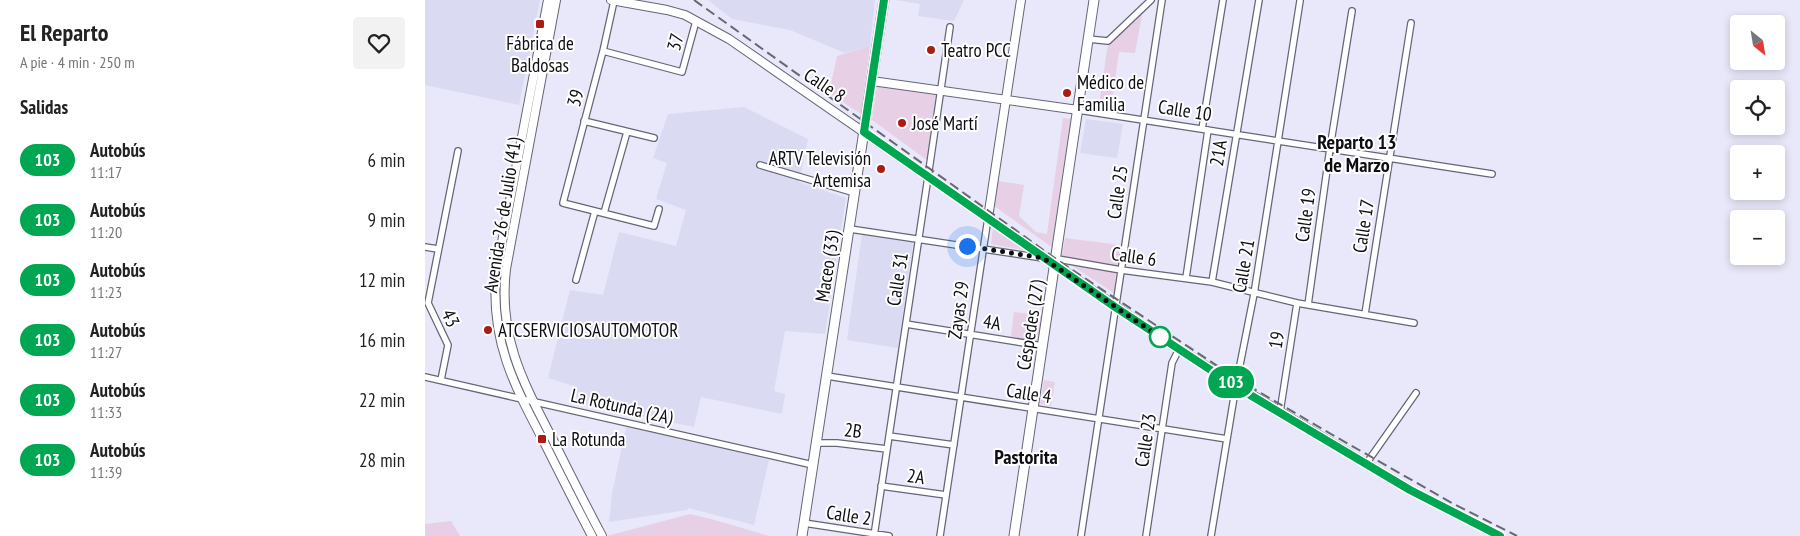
<!DOCTYPE html>
<html lang="es">
<head>
<meta charset="utf-8">
<style>
	body { margin:0; font-family:"PT Sans Narrow",sans-serif; background:#f2f2f2; color:#222; height:100vh; display:flex; flex-direction:column; font-size:19px; white-space:nowrap }
	* { box-sizing:border-box; margin:0 }
	p { font-size:16px; color:#767676 }
	.icon { flex:none; width:28px; height:28px; fill:none; stroke:currentColor; stroke-width:2; stroke-linecap:round; stroke-linejoin:round }
	.map { position:relative; flex:1; overflow:hidden }
	.panel { display:flex; flex-direction:column; background:#fff; width:425px }
	.panel>* { flex:none }
	.badge { padding:0 10px; border-radius:16px; font-size:18px; line-height:32px }
	.needle { width:32px; rotate:150deg }
	.fabs { position:absolute; left:1305px; top:15px; display:grid; gap:10px }
	.fabs a { display:grid; place-items:center; width:55px; height:55px; border-radius:5px; background:#fff; box-shadow:0 2px 8px #0003; font-size:25px }
	.you { position:absolute; width:25px; height:25px; margin:-12px; border:4px solid #fff; border-radius:50%; background:#1a73e8; box-shadow:0 0 0 8px #1a73e833 }
	.map>.badge { position:absolute; translate:-50% -50%; box-shadow:0 0 0 2px #fff }
	h2 { padding:0 20px; font-size:19px; line-height:45px }
	.round { display:grid; place-items:center; flex:none; width:52px; height:52px; border-radius:5px; background:#f2f2f2 }
	.headline { display:flex; align-items:center; justify-content:space-between; height:85px; padding:0 20px }
	h1 { font-size:24px; font-weight:700; line-height:38px }
	ul { padding:0; list-style:none }
	li { display:flex; align-items:center; gap:15px; height:60px; padding:0 20px }
	li div { flex:1 }
	li b { display:block; font-size:19px }
	li em { font-style:normal }
	li .badge { min-width:55px; font-weight:700; text-align:center }
	main { display:flex; flex:1; min-height:0 }
	.map>svg:first-child { display:block }
	.built { fill:#dadaf2 }
	.green { fill:#e7cfe6 }
	.lines { fill:none; stroke-linecap:round; stroke-linejoin:round }
	.street-casing { stroke:#656675; stroke-width:8 }
	.secondary-casing { stroke:#656675; stroke-width:10 }
	.primary-casing { stroke:#656675; stroke-width:11 }
	.street { stroke:#fff; stroke-width:5.5 }
	.secondary { stroke:#fff; stroke-width:8 }
	.primary { stroke:#fff; stroke-width:9 }
	.rail { stroke:#686772; stroke-width:2; stroke-dasharray:10 5; stroke-linecap:butt }
	.line-casing { stroke:#fff; stroke-width:11 }
	.line { stroke:#00a651; stroke-width:8 }
	.walk { stroke:#0e0d13; stroke-width:5; stroke-dasharray:0 9 }
	.poi-dot { fill:#ac1b12; stroke:#fff; stroke-width:2 }
	.stop-dot { fill:#fff; stroke:#00a651; stroke-width:2.5 }
	.labels { text-anchor:middle; dominant-baseline:central; stroke-width:4; stroke-linejoin:round; paint-order:stroke }
	.street-label { font-size:19px; fill:#0e0d13; stroke:#fff }
	.poi-label { font-size:19px; fill:#0e0d13; stroke:#fff; text-anchor:start }
	.neighbourhood-label { font-size:20px; font-weight:bold; fill:#0e0d13; stroke:#fff }
</style>
</head>
<body>
<main>
<section class="panel">
<div class="headline"><div><h1>El Reparto</h1><p>A pie · 4 min · 250 m</p></div><a class="round"><svg class="icon" aria-label="heart" viewBox="0 0 24 24"><path d="M12 20l-8-8c-3-5 5-10 8-4 3-6 11-1 8 4z"/></svg></a></div>
<h2>Salidas</h2>
<ul>
<li><span class="badge" style="background:#00a651;color:#fff">103</span><div><b>Autobús</b><p>11:17</p></div><em>6 min</em></li>
<li><span class="badge" style="background:#00a651;color:#fff">103</span><div><b>Autobús</b><p>11:20</p></div><em>9 min</em></li>
<li><span class="badge" style="background:#00a651;color:#fff">103</span><div><b>Autobús</b><p>11:23</p></div><em>12 min</em></li>
<li><span class="badge" style="background:#00a651;color:#fff">103</span><div><b>Autobús</b><p>11:27</p></div><em>16 min</em></li>
<li><span class="badge" style="background:#00a651;color:#fff">103</span><div><b>Autobús</b><p>11:33</p></div><em>22 min</em></li>
<li><span class="badge" style="background:#00a651;color:#fff">103</span><div><b>Autobús</b><p>11:39</p></div><em>28 min</em></li>
</ul>
</section>
<div class="map">
<svg width="1375" height="536" viewBox="0 0 1375 536">
	<rect width="100%" height="100%" fill="#e8e8fa"/>
	<path class="built" d="M0 0H115L94 105 0 85Z
		M283 0H450L445 46 420 53 365 30 307 19Z
		M470 0H539L529 21 493 16 495 4Z
		M319 107 383 139 374 182 421 198 400 334 360 331 349 391 360 394 357 414 276 397 269 427 151 403 152 387 123 378 145 290 178 295 194 232 251 246 261 210 231 199 242 163 228 158 243 114Z
		M661 119 698 124 692 158 655 153Z
		M437 235 488 243 473 348 422 340Z
		M201 427 278 443 344 460 329 525 263 508 262 510 184 522 187 494Z"/>
	<path class="green" d="M125 8 75 285C74 320 82 350 95 382L94 383C81 352 73 321 74 287Z
		M718 10 710 53 694 52 686 107 674 105 683 43Z
		M445 46 436 114 404 93 412 56Z
		M452 86 511 95 502 160 447 120Z
		M638 118 647 119 628 248 569 206 573 181 599 185 594 216 611 232 622 234Z
		M568 227 599 250 566 244Z
		M640 238 695 245 693 266 638 257 637 254Z
		M643 263 691 272 689 293Z
		M589 312 619 316 615 341 586 337Z
		M619 380 630 382 626 406 615 404Z
		M265 514 286 519 344 536H182Z
		M26 521 35 536H0V524Z"/>
	<g class="lines">
		<defs>
			<path id="street" d="M189 1 178 51 138 203 229 226 234 209
				M663 39 683 41 726 0
				M178 51 257 72 271 21
				M653 110 1067 174
				M159 121 229 138
				M777 129 798 0
				M335 165 430 193
				M179 213 202 132
				M425 229 618 258
				M0 247 13 249
				M627 258 696 270 787 282 872 303 989 323
				M761 278 783 130
				M151 280 170 211
				M787 282 834 0
				M883 305 905 148 927 11
				M940 314 986 23
				M481 324 618 346
				M402 376 802 439
				M0 377 388 465
				M16 380 23 345 3 303 33 151
				M855 412 872 303
				M464 436 529 445
				M392 443H412L462 449
				M941 464 991 393
				M456 486 521 495
				M379 523 464 536
				M449 536 503 177 525 27
				M515 536 563 218
				M656 536 737 0
				M721 536 747 363 754 349
				M786 536 811 385 829 294 875 1"/>
			<path id="secondary" d="M123 0 71 274C66 341 88 383 118 440 134 472 150 504 167 536
				M131 0 81 269C73 337 98 382 128 440 144 472 160 504 177 536
				M186 0 242 10 260 15 304 39 735 337 811 385 985 490 1075 536
				M447 81 653 110
				M563 218 596 0"/>
			<path id="primary" d="M377 536 459 0
				M589 536 669 0"/>
		</defs>
		<use href="#street" class="street-casing"/>
		<use href="#secondary" class="secondary-casing"/>
		<use href="#primary" class="primary-casing"/>
		<use href="#street" class="street"/>
		<use href="#secondary" class="secondary"/>
		<use href="#primary" class="primary"/>
		<path class="rail" d="M269 0 631 259 812 379 906 434 1027 503 1092 536"/>
	</g>
	<g class="lines">
		<defs>
			<path id="line" d="M459 0 439 132 690 307 810 386 985 490 1075 536"/>
		</defs>
		<use href="#line" class="line-casing"/>
		<use href="#line" class="line"/>
		<path class="walk" d="M542 246 618 258 735 337"/>
	</g>
	<g class="poi-dot">
		<rect x="110" y="19" width="10" height="10" rx="2.5"/>
		<circle cx="506" cy="50" r="5"/>
		<circle cx="642" cy="93" r="5"/>
		<circle cx="477" cy="123" r="5"/>
		<circle cx="456" cy="169" r="5"/>
		<circle cx="63" cy="330" r="5"/>
		<rect x="112" y="434" width="10" height="10" rx="2.5"/>
	</g>
	<circle class="stop-dot" cx="735" cy="337" r="10"/>
	<g class="labels">
		<g class="street-label">
			<text transform="translate(250 42) rotate(-75)">37</text>
			<text transform="translate(400 85) rotate(34)">Calle 8</text>
			<text transform="translate(150 98) rotate(-75)">39</text>
			<text transform="translate(760 110) rotate(9)">Calle 10</text>
			<text transform="translate(793 153) rotate(-81)">21A</text>
			<text transform="translate(692 192) rotate(-82)">Calle 25</text>
			<text transform="translate(77 215) rotate(-81)">Avenida 26 de Julio (41)</text>
			<text transform="translate(880 215) rotate(-82)">Calle 19</text>
			<text transform="translate(938 226) rotate(-81)">Calle 17</text>
			<text transform="translate(709 256) rotate(8)">Calle 6</text>
			<text transform="translate(402 266) rotate(-81)">Maceo (33)</text>
			<text transform="translate(818 266) rotate(-80)">Calle 21</text>
			<text transform="translate(472 279) rotate(-81)">Calle 31</text>
			<text transform="translate(533 310) rotate(-82)">Zayas 29</text>
			<text transform="translate(26 318) rotate(65)">43</text>
			<text transform="translate(567 322) rotate(9)">4A</text>
			<text transform="translate(605 325) rotate(-81)">Céspedes (27)</text>
			<text transform="translate(851 340) rotate(-81)">19</text>
			<text transform="translate(604 393) rotate(9)">Calle 4</text>
			<text transform="translate(197 406) rotate(13)">La Rotunda (2A)</text>
			<text transform="translate(428 430) rotate(7)">2B</text>
			<text transform="translate(720 440) rotate(-81)">Calle 23</text>
			<text transform="translate(491 476) rotate(8)">2A</text>
			<text transform="translate(424 515) rotate(9)">Calle 2</text>
		</g>
		<g class="poi-label">
			<text x="115" y="43" text-anchor="middle">Fábrica de<tspan x="115" dy="22">Baldosas</tspan></text>
			<text x="516" y="50">Teatro PCC</text>
			<text x="652" y="82">Médico de<tspan x="652" dy="22">Familia</tspan></text>
			<text x="487" y="123">José Martí</text>
			<text x="446" y="158" text-anchor="end">ARTV Televisión<tspan x="446" dy="22">Artemisa</tspan></text>
			<text x="73" y="330">ATCSERVICIOSAUTOMOTOR</text>
			<text x="127" y="439">La Rotunda</text>
		</g>
		<g class="neighbourhood-label">
			<text x="932" y="142">Reparto 13<tspan x="932" dy="23">de Marzo</tspan></text>
			<text x="601" y="457">Pastorita</text>
		</g>
	</g>
</svg>
<div class="fabs">
<a><svg class="needle" viewBox="-14 -14 28 28"><path d="M0-13l5 13h-10z" fill="#e53935"/><path d="M0 13l5-13h-10z" fill="#767676"/></svg></a>
<a><svg class="icon" aria-label="locate" viewBox="0 0 24 24"><circle cx="12" cy="12" r="6"/><path d="M12 2v4M12 18v4M2 12h4M18 12h4"/></svg></a>
<a>+</a>
<a>−</a>
</div>
<div class="you" style="left:542px;top:246px"></div>
<b class="badge" style="left:806px;top:382px;background:#00a651;color:#fff">103</b>
</div>
</main>
</body>
</html>
